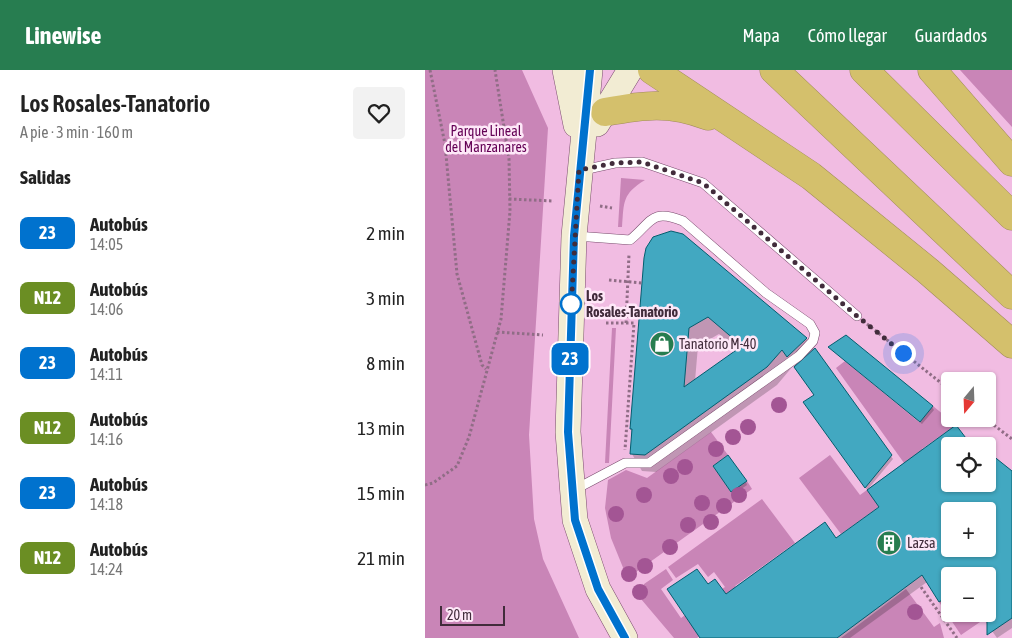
<!DOCTYPE html>
<html lang="es">
<head>
<meta charset="utf-8">
<style>
	body { margin:0; font-family:"Asap Condensed",sans-serif; background:#f2f2f2; color:#222; height:100vh; display:flex; flex-direction:column; font-size:19px; white-space:nowrap }
	* { box-sizing:border-box; margin:0 }
	p { font-size:16px; color:#767676 }
	.icon { flex:none; width:28px; height:28px; fill:none; stroke:currentColor; stroke-width:2; stroke-linecap:round; stroke-linejoin:round }
	.map { position:relative; flex:1; overflow:hidden }
	.drawer { display:flex; flex-direction:column; background:#fff; width:425px }
	.drawer>* { flex:none }
	.badge { padding:0 10px; border-radius:8px; font-size:18px; line-height:32px }
	.needle { width:32px; rotate:199deg }
	.tools { position:absolute; left:516px; top:302px; display:grid; gap:10px }
	.tools a { display:grid; place-items:center; width:55px; height:55px; border-radius:5px; background:#fff; box-shadow:0 1px 4px #0004; font-size:25px }
	.scale { position:absolute; left:15px; bottom:12px; width:65px; box-sizing:border-box; padding-left:5px; border:2px solid #412c3b; border-top:0; font-size:14px; line-height:18px; white-space:nowrap; color:#412c3b; -webkit-text-stroke:4px #fee8f8; paint-order:stroke }
	.you { position:absolute; width:25px; height:25px; margin:-12px; border:4px solid #fff; border-radius:50%; background:#1a73e8; box-shadow:0 0 0 8px #1a73e833 }
	.map>.badge { position:absolute; translate:-50% -50%; box-shadow:0 0 0 2px #fff }
	h2 { padding:0 20px; font-size:19px; line-height:45px }
	.round { display:grid; place-items:center; flex:none; width:52px; height:52px; border-radius:5px; background:#f2f2f2 }
	.head { display:flex; align-items:center; justify-content:space-between; height:85px; padding:0 20px }
	h1 { font-size:24px; font-weight:600; line-height:38px }
	ul { padding:0; list-style:none }
	li { display:flex; align-items:center; gap:15px; height:65px; padding:0 20px }
	li div { flex:1 }
	li b { display:block; font-size:19px }
	li em { font-style:normal }
	li .badge { min-width:55px; font-weight:700; text-align:center }
	header { display:flex; align-items:center; gap:30px; box-sizing:border-box; height:70px; padding:0 25px; background:#277d50; color:#fff }
	header strong { font-size:24px }
	nav { display:flex; gap:28px; margin-inline-start:auto; font-size:18px }
	main { display:flex; flex:1; min-height:0 }
	.map>svg:first-child { display:block }
	.green { fill:#c985b7 }
	.shadow { fill:#0003; fill-rule:evenodd }
	.building { fill:#42a8c1; stroke:#035e6f; fill-rule:evenodd }
	.lines { fill:none; stroke-linecap:round; stroke-linejoin:round }
	.service-casing { stroke:#794b6d; stroke-width:10 }
	.secondary-casing { stroke:#794b6d; stroke-width:26 }
	.motorway-casing { stroke:#a18c5b; stroke-width:29 }
	.path { stroke:#906d86; stroke-width:3; stroke-dasharray:2.5 2.5; stroke-linecap:butt }
	.service { stroke:#fff; stroke-width:9 }
	.secondary { stroke:#f2ecd3; stroke-width:25 }
	.motorway { stroke:#d4c06c; stroke-width:28 }
	.tree { fill:#a35594 }
	.line-casing { stroke:#fff; stroke-width:11 }
	.line { stroke:#0072ce; stroke-width:8 }
	.walk { stroke:#412c3b; stroke-width:5; stroke-dasharray:0 9 }
	.stop-dot { fill:#fff; stroke:#0072ce; stroke-width:2.5 }
	.labels { text-anchor:middle; dominant-baseline:central; stroke-width:5; stroke-linejoin:round; paint-order:stroke }
	.park-label { font-size:14px; fill:#640055; stroke:#fee8f8 }
	.stop-label { font-size:14px; font-weight:bold; fill:#412c3b; stroke:#fee8f8; text-anchor:start }
	.poi-label { font-size:14px; fill:#412c3b; stroke:#fee8f8; text-anchor:start }
</style>
</head>
<body>
<header>
<strong>Linewise</strong>
<nav><a>Mapa</a><a>Cómo llegar</a><a>Guardados</a></nav>
</header>
<main>
<section class="drawer">
<div class="head"><div><h1>Los Rosales-Tanatorio</h1><p>A pie · 3 min · 160 m</p></div><a class="round"><svg class="icon" aria-label="heart" viewBox="0 0 24 24"><path d="M12 20l-8-8c-3-5 5-10 8-4 3-6 11-1 8 4z"/></svg></a></div>
<h2>Salidas</h2>
<ul>
<li><span class="badge" style="background:#0072ce;color:#fff">23</span><div><b>Autobús</b><p>14:05</p></div><em>2 min</em></li>
<li><span class="badge" style="background:#6b8e23;color:#fff">N12</span><div><b>Autobús</b><p>14:06</p></div><em>3 min</em></li>
<li><span class="badge" style="background:#0072ce;color:#fff">23</span><div><b>Autobús</b><p>14:11</p></div><em>8 min</em></li>
<li><span class="badge" style="background:#6b8e23;color:#fff">N12</span><div><b>Autobús</b><p>14:16</p></div><em>13 min</em></li>
<li><span class="badge" style="background:#0072ce;color:#fff">23</span><div><b>Autobús</b><p>14:18</p></div><em>15 min</em></li>
<li><span class="badge" style="background:#6b8e23;color:#fff">N12</span><div><b>Autobús</b><p>14:24</p></div><em>21 min</em></li>
</ul>
</section>
<div class="map">
<svg width="587" height="568" viewBox="0 0 587 568">
	<rect width="100%" height="100%" fill="#f1bce2"/>
	<path class="green" d="M0 0H97L123 58 104 365 109 449 118 489 154 568H0Z
		M535 0H587V57Z
		M196 108 220 110C197 124 199 132 197 157H193Z
		M187 258H191L184 393H180Z
		M420 291 494 352 508 336 531 355 497 379 510 397 416 464 374 408 405 385 435 425 479 393 411 298Z
		M286 362 303 385 288 396 306 422 322 411 327 419 211 502 203 498 199 500 186 468 180 438 183 410 201 400 222 408Z
		M337 429 370 473 310 516 322 532 272 568H249L216 529 219 524V514L241 499 248 510 236 519 256 548 300 517 289 502 283 507 273 494 251 508 243 497Z
		M481 519 509 557 515 553 519 568H416Z
		M525 525V544H553L558 550 536 565 514 532Z"/>
	<path class="shadow" d="M220 188 381 268 468 389 443 419 531 356 543 373 548 370 555 376H525V414H562L587 402V558L572 568 555 544H562V506H525V535L520 539 502 512 425 568H274L282 515 300 525 411 469 455 438 382 336 390 325 368 296 352 315 231 402 217 401 207 384 206 358ZM294 264 313 281 270 311 273 276ZM525 441H562V479H525Z
		M405 277 507 337 509 340 497 354Z
		M291 399 321 412 322 415 309 424Z"/>
	<path class="building" d="M246 161 258 164 382 268 362 287 357 280 342 297 220 385 205 384 207 359H205L219 188 221 178 228 167ZM283 247 317 276 259 317 264 258Z
		M421 265 508 336 495 352 403 277Z
		M390 278 467 385 440 418 378 332 389 325 369 297Z
		M531 355 547 376H525V414H562V381L587 401V548L562 565V506H525V525L514 532 497 505 412 568H275L242 519 272 499 283 514 290 509 301 524 400 452 411 468 454 437 442 420ZM525 441H562V479H525Z
		M303 385 322 411 306 422 288 396Z"/>
	<g class="lines">
		<defs>
			<path id="service" d="M158 100 190 93 217 92 278 113 432 246
				M149 420 200 393H224L374 286 388 271 390 263 385 254 341 223 258 151C226 138 227 152 205 170L151 166"/>
			<path id="secondary" d="M140 0 151 55
				M165 0 149 166 143 362 150 450 173 519 200 568
				M172 54 205 0"/>
			<path id="motorway" d="M227 0 386 106 503 201 587 274
				M349 0 587 225
				M439 0 587 146
				M507 0 587 92
				M180 42C219 35 244 31 283 46"/>
		</defs>
		<use href="#service" class="service-casing"/>
		<use href="#secondary" class="secondary-casing"/>
		<use href="#motorway" class="motorway-casing"/>
		<path class="path" d="M5 0 20 74 32 204 57 295 61 299
			M84 129 129 131
			M175 136 187 138
			M184 210 217 213
			M181 253H209L200 380
			M201 253 204 184
			M442 254 525 320
			M72 262 118 265
			M561 349 587 369
			M0 415 8 413 32 396 44 367 76 249 85 141 84 89 70 0
			M496 517 532 568"/>
		<use href="#service" class="service"/>
		<use href="#secondary" class="secondary"/>
		<use href="#motorway" class="motorway"/>
	</g>
	<g class="tree">
		<circle cx="354" cy="335" r="8"/>
		<circle cx="323" cy="357" r="8"/>
		<circle cx="308" cy="367" r="8"/>
		<circle cx="291" cy="379" r="8"/>
		<circle cx="260" cy="397" r="8"/>
		<circle cx="246" cy="406" r="8"/>
		<circle cx="219" cy="425" r="8"/>
		<circle cx="314" cy="425" r="8"/>
		<circle cx="277" cy="433" r="8"/>
		<circle cx="299" cy="436" r="8"/>
		<circle cx="191" cy="444" r="8"/>
		<circle cx="286" cy="452" r="8"/>
		<circle cx="263" cy="455" r="8"/>
		<circle cx="245" cy="477" r="8"/>
		<circle cx="220" cy="496" r="8"/>
		<circle cx="204" cy="504" r="8"/>
		<circle cx="215" cy="522" r="8"/>
		<circle cx="490" cy="542" r="8"/>
	</g>
	<g class="lines">
		<defs>
			<path id="line" d="M165 0 149 166 143 362 150 450 173 519 200 568"/>
		</defs>
		<use href="#line" class="line-casing"/>
		<use href="#line" class="line"/>
		<path class="walk" d="M146 234V240L154 100 190 93 217 92 278 113 432 246 478 283"/>
	</g>
	<defs>
		<symbol id="shop-disc" viewBox="-11 -11 22 22"><circle r="9.5" fill="#277d50" stroke="#fee8f8"/><path d="M-5-2.5h2.3a2.7 3.5 0 0 1 5.4 0H5L5.5 6h-11ZM-1.5-2.5h3a1.5 2.3 0 0 0-3 0Z" fill="#fff"/></symbol>
		<symbol id="building-disc" viewBox="-11 -11 22 22"><circle r="9.5" fill="#277d50" stroke="#fee8f8"/><path d="M-4-6H4V6H1V3H-1V6H-4ZM-2.5-4.3h1.7v1.8h-1.7ZM.8-4.3h1.7v1.8H.8ZM-2.5-1h1.7V.8h-1.7ZM.8-1h1.7V.8H.8Z" fill="#fff"/></symbol>
	</defs>
	<g fill-rule="evenodd">
		<use href="#shop-disc" x="223" y="260" width="28" height="28"/>
		<use href="#building-disc" x="450" y="459" width="28" height="28"/>
	</g>
	<circle class="stop-dot" cx="146" cy="234" r="10"/>
	<g class="labels">
		<g class="park-label">
			<text x="61" y="61">Parque Lineal<tspan x="61" dy="16">del Manzanares</tspan></text>
		</g>
		<g class="stop-label">
			<text x="161" y="226">Los<tspan x="161" dy="16">Rosales-Tanatorio</tspan></text>
		</g>
		<g class="poi-label">
			<text x="254" y="274">Tanatorio M-40</text>
			<text x="482" y="473">Lazsa</text>
		</g>
	</g>
</svg>
<div class="tools">
<a><svg class="needle" viewBox="-14 -14 28 28"><path d="M0-13l5 13h-10z" fill="#e53935"/><path d="M0 13l5-13h-10z" fill="#767676"/></svg></a>
<a><svg class="icon" aria-label="locate" viewBox="0 0 24 24"><circle cx="12" cy="12" r="6"/><path d="M12 2v4M12 18v4M2 12h4M18 12h4"/></svg></a>
<a>+</a>
<a>−</a>
</div>
<div class="scale">20 m</div>
<div class="you" style="left:478px;top:283px"></div>
<b class="badge" style="left:145px;top:289px;background:#0072ce;color:#fff">23</b>
</div>
</main>
</body>
</html>
